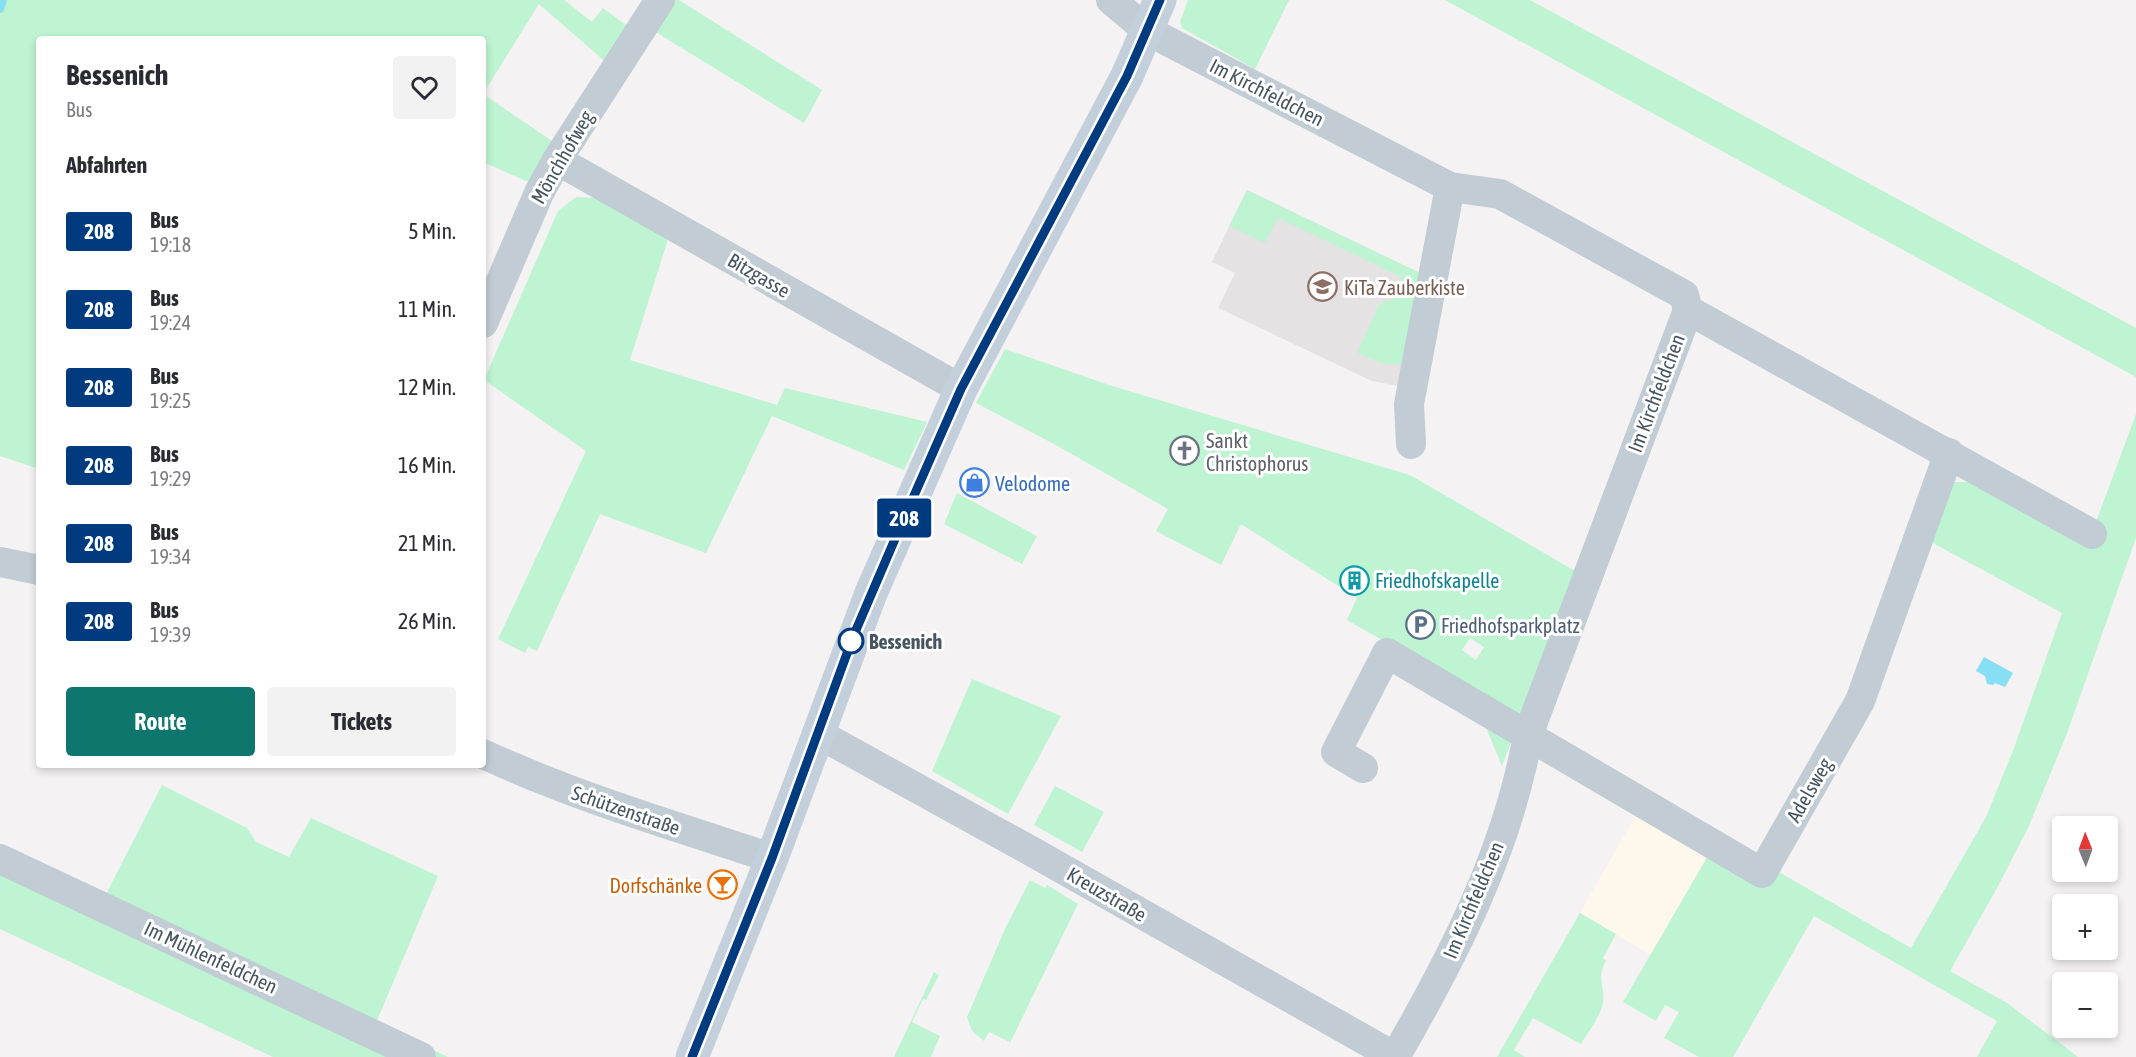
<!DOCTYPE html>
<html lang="de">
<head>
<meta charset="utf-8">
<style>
	body { margin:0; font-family:"Asap Condensed",sans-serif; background:#f2f2f3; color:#2b2b33; height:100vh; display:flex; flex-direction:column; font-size:22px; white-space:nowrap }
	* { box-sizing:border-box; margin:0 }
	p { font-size:20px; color:#7c7c81 }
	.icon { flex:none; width:33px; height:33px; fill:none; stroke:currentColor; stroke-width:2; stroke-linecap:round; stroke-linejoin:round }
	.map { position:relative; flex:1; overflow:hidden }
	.side { position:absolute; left:36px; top:36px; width:450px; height:732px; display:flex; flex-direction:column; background:#fff; border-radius:6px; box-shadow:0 3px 9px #0003 }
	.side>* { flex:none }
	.badge { padding:0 12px; border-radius:4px; font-size:21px; line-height:39px }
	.needle { width:39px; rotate:359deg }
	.buttons { position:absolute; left:2052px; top:816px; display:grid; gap:12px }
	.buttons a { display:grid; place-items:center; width:66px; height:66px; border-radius:6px; background:#fff; box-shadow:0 3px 9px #0003; font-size:30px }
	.map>.badge { position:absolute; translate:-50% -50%; box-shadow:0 0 0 3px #fff }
	h2 { padding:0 30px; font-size:22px; line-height:54px }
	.round { display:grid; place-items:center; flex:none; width:63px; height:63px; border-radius:6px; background:#f2f2f3 }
	.headline { display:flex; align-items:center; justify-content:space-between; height:102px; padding:0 30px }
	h1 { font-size:28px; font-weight:700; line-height:45px }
	.action { display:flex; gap:12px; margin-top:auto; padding:12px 30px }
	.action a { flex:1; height:69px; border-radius:6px; background:#0f766e; color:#fff; font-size:24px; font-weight:700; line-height:69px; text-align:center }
	.action a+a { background:#f2f2f3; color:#2b2b33 }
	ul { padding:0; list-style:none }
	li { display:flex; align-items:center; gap:18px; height:78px; padding:0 30px }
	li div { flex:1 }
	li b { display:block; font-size:22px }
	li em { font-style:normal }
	li .badge { min-width:66px; font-weight:700; text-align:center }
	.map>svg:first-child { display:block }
	.commercial { fill:#fef8ec }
	.education { fill:#e5e2e4 }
	.green { fill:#bef4d2; fill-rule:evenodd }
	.water { fill:#87dff4 }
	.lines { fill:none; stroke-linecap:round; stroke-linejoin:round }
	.stream { stroke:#87dff4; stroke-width:8 }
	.street { stroke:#c1ccd4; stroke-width:30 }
	.secondary { stroke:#c3cfdb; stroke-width:33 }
	.line-casing { stroke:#fff; stroke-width:14 }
	.line { stroke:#003b80; stroke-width:9 }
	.stop-dot { fill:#fff; stroke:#003b80; stroke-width:3 }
	.labels { text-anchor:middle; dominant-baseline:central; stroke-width:6; stroke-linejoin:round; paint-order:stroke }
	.street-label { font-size:20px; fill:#475561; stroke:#fff }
	.education-label { font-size:20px; fill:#785e54; stroke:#fff; text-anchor:start }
	.worship-label { font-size:20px; fill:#5b616d; stroke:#fff; text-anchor:start }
	.shop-label { font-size:20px; fill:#366cbe; stroke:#fff; text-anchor:start }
	.culture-label { font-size:20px; fill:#0d838f; stroke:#fff; text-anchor:start }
	.service-label { font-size:20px; fill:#4e5e75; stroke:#fff; text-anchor:start }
	.stop-label { font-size:20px; font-weight:bold; fill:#475561; stroke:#fff; text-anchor:start }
	.food-label { font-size:20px; fill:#c56008; stroke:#fff; text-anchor:end }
</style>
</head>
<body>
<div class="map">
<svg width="2136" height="1057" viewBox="0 0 2136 1057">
	<rect width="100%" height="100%" fill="#f4f2f2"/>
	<path class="commercial" d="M1637 813 1709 854 1651 955 1580 913Z"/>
	<path class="education" d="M1247 190 1420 273 1398 386 1372 381 1218 308 1235 273 1212 262Z"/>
	<path class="green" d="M0 0H564L592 22 603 8 626 25 608 64 539 4 483 94 555 143 535 185 483 162V39H39V469L0 456Z
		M671 0H679L822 90 804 123 654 31Z
		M1188 0H1289L1255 69 1182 28 1180 22Z
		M1445 0H1530L2136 328V377Z
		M1247 190 1420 273 1402 364H1384L1357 353 1380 303 1382 304 1384 300 1390 302 1401 277 1278 218 1265 243 1229 226Z
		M576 197 598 198 669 236 630 360 777 405 785 388 927 422 904 470 772 416 706 553 600 514 537 651 528 647 525 653 498 639 586 451 484 380 558 211Z
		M1005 349 1109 385 1410 475 1575 571 1502 766 1470 689 1389 641 1380 639 1347 620 1357 598 1241 524 1221 565 1156 531 1168 509 1054 444 976 403ZM1470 638 1484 647 1476 660 1462 650Z
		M2136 414V538L2066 736 2028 828 1997 888 1950 971 2007 1003 2078 1057H1977L1997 1021 1814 916 1733 1057H1699L1664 1038 1679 1012 1665 1005 1656 1021 1623 1002 1709 854 1767 888 1777 871 1911 948 1986 817 2014 748 2062 613 1931 542 1953 482H1969L2096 522Z
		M957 493 1037 536 1022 564 944 524Z
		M972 679 1061 716 1008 814 932 771Z
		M162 785 247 828 256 842 289 857 311 818 438 876 376 1023 448 1057H273L0 929V849L104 898Z
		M1055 786 1104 812 1082 852 1034 825Z
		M1030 880 1045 888 1047 885 1078 904 1003 1057 1010 1042 989 1032 984 1041 972 1031 967 1017 1005 929Z
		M1580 913 1616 934 1603 958 1606 961C1596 977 1605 985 1603 1002 1601 1016 1588 1032 1581 1044L1533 1018 1514 1050 1525 1057H1497Z
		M934 972 939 975 926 1000 923 999 912 1022 940 1036 931 1057H894Z"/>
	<path class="water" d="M1984 657 2013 673 2005 687 1995 683 1993 685 1987 684 1985 676 1976 671Z"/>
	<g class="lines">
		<path class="stream" d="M0 9 3 0"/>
		<path class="street" d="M1111 0 1148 31 1450 187 1409 404 1411 444
			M557 160 961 389
			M1688 310 2092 534
			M483 323 539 193 557 160 660 0
			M0 562 39 570
			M817 733 1031 851 1395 1057
			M483 754C576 797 674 826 772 858
			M1363 768 1336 752 1387 653 1762 873 1860 701 1949 453
			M0 859 421 1057
			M1395 1057C1453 957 1508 850 1528 735L1688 310 1684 295 1500 194 1450 187"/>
		<path class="secondary" d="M692 1057 772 858 871 593 961 389 1127 76 1160 0"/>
	</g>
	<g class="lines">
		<defs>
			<path id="line" d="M692 1057 772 858 853 637 898 532 961 389 1127 76 1160 0"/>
		</defs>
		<use href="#line" class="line-casing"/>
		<use href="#line" class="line"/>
	</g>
	<defs>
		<symbol id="school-ring" viewBox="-11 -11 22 22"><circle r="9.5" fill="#fff" stroke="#8d6e63" stroke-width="1.5"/><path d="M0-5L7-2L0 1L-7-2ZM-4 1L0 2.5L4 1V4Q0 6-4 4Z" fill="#8d6e63"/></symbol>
		<symbol id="church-ring" viewBox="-11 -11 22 22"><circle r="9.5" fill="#fff" stroke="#6b7280" stroke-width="1.5"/><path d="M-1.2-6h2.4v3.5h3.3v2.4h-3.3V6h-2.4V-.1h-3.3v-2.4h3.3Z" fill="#6b7280"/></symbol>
		<symbol id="shop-ring" viewBox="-11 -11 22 22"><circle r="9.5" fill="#fff" stroke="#3f7fe0" stroke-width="1.5"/><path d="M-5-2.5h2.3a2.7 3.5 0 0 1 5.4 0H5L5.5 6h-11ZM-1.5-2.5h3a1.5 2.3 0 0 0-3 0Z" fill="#3f7fe0"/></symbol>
		<symbol id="building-ring" viewBox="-11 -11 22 22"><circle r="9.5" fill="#fff" stroke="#0f9aa8" stroke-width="1.5"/><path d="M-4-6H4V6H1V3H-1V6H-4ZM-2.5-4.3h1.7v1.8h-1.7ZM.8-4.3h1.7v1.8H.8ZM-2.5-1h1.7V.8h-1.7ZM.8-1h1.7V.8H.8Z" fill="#0f9aa8"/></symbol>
		<symbol id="parking-ring" viewBox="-11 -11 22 22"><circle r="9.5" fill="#fff" stroke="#5c6f8a" stroke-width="1.5"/><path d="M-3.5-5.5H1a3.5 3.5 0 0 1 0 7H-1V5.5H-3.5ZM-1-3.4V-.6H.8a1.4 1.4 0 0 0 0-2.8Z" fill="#5c6f8a"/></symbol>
		<symbol id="bar-ring" viewBox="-11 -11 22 22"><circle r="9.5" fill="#fff" stroke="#e8710a" stroke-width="1.5"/><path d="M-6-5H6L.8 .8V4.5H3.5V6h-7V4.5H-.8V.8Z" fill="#e8710a"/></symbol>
	</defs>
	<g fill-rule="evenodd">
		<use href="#school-ring" x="1306" y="270" width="33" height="33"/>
		<use href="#church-ring" x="1168" y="434" width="33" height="33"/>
		<use href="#shop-ring" x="958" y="466" width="33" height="33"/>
		<use href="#building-ring" x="1338" y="564" width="33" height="33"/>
		<use href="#parking-ring" x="1404" y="608" width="33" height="33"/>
		<use href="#bar-ring" x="706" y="868" width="33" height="33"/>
	</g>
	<circle class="stop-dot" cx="851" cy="641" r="12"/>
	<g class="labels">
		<g class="street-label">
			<text transform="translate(1267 92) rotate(27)">Im Kirchfeldchen</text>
			<text transform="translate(562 157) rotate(-60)">Mönchhofweg</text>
			<text transform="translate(759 275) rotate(30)">Bitzgasse</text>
			<text transform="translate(1656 393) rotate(-69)">Im Kirchfeldchen</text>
			<text transform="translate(1809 790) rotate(-60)">Adelsweg</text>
			<text transform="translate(626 810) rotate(19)">Schützenstraße</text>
			<text transform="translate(1107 894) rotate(30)">Kreuzstraße</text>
			<text transform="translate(1473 900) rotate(-67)">Im Kirchfeldchen</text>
			<text transform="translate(211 957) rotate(25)">Im Mühlenfeldchen</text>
		</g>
		<g class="education-label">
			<text x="1344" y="287">KiTa Zauberkiste</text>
		</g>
		<g class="worship-label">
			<text x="1206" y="440">Sankt<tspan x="1206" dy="23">Christophorus</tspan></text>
		</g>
		<g class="shop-label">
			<text x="995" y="483">Velodome</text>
		</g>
		<g class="culture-label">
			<text x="1375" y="580">Friedhofskapelle</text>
		</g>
		<g class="service-label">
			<text x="1441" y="625">Friedhofsparkplatz</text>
		</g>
		<g class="stop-label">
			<text x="869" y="641">Bessenich</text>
		</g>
		<g class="food-label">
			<text x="702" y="885">Dorfschänke</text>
		</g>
	</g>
</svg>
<div class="buttons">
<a><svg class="needle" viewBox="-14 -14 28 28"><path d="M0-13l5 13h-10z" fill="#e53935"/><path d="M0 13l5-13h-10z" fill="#7c7c81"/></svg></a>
<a>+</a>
<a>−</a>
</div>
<b class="badge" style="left:904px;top:518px;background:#003b80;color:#fff">208</b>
<section class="side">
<div class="headline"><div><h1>Bessenich</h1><p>Bus</p></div><a class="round"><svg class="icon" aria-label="heart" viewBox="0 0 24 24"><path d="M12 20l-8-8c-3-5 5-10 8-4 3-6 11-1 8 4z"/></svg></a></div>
<h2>Abfahrten</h2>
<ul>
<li><span class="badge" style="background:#003b80;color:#fff">208</span><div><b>Bus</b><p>19:18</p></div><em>5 Min.</em></li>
<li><span class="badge" style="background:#003b80;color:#fff">208</span><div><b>Bus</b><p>19:24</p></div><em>11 Min.</em></li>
<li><span class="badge" style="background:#003b80;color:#fff">208</span><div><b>Bus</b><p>19:25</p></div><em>12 Min.</em></li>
<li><span class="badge" style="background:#003b80;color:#fff">208</span><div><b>Bus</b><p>19:29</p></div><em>16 Min.</em></li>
<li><span class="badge" style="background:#003b80;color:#fff">208</span><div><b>Bus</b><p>19:34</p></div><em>21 Min.</em></li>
<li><span class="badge" style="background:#003b80;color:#fff">208</span><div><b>Bus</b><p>19:39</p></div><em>26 Min.</em></li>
</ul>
<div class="action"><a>Route</a><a>Tickets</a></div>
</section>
</div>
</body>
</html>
